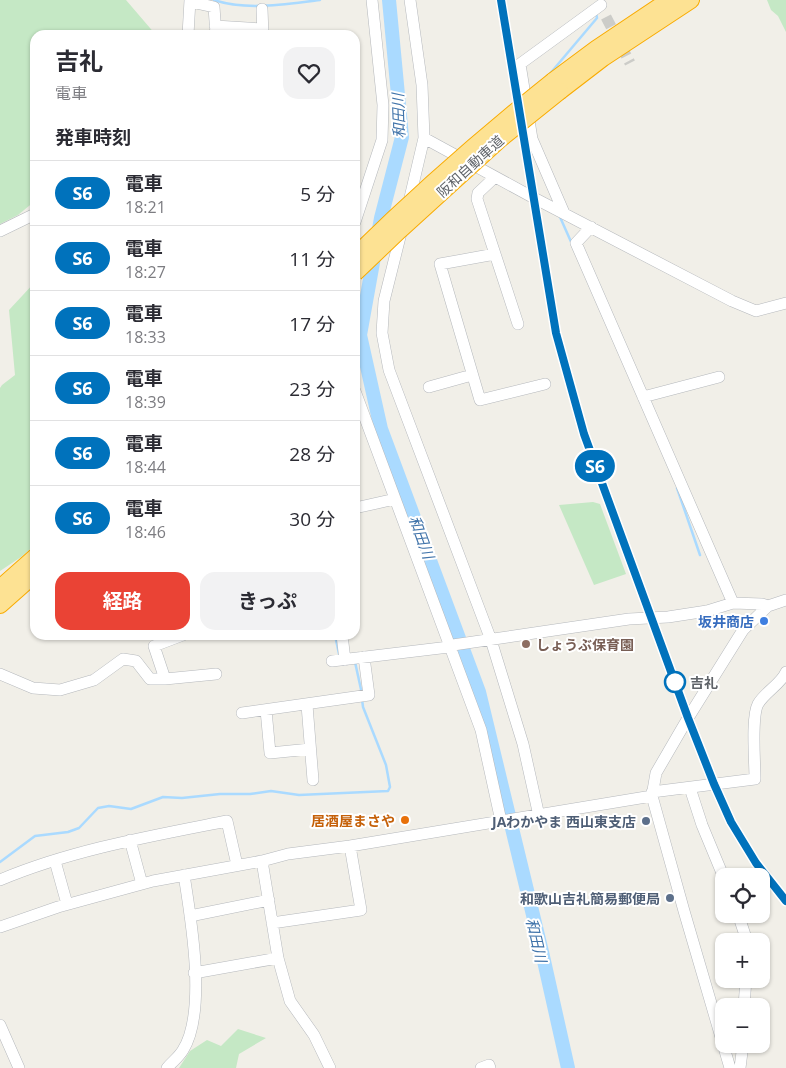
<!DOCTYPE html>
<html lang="ja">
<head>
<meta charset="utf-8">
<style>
	body { margin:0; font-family:"Open Sans","Noto Sans JP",sans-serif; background:#f2f2f3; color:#2b2b33; height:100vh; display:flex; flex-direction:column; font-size:19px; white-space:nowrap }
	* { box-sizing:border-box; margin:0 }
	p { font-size:16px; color:#7c7c81 }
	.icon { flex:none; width:28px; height:28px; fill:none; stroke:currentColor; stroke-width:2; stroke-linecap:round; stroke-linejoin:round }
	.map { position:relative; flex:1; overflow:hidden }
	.panel { position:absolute; left:30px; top:30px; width:330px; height:610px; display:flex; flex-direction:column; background:#fff; border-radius:15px; box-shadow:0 1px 4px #0004 }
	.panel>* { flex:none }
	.badge { padding:0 10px; border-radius:16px; font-size:18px; line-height:32px }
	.controls { position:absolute; left:715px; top:868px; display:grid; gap:10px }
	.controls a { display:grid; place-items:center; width:55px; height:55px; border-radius:10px; background:#fff; box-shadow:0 1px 4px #0004; font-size:25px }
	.map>.badge { position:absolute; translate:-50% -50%; box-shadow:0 0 0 2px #fff }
	h2 { padding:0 25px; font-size:19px; line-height:45px }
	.round { display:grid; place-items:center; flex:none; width:52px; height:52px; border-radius:15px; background:#f2f2f3 }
	.head { display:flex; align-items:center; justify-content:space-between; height:85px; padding:0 25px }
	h1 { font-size:24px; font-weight:700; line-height:38px }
	.action { display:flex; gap:10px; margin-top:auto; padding:10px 25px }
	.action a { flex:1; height:58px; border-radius:15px; background:#ea4335; color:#fff; font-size:20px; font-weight:700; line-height:58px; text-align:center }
	.action a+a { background:#f2f2f3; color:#2b2b33 }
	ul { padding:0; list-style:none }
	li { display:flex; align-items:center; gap:15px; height:65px; padding:0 25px; border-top:1px solid #e1e1e2 }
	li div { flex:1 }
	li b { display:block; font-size:19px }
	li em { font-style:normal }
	li .badge { min-width:55px; font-weight:700; text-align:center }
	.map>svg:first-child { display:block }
	.green { fill:#c5e8c5 }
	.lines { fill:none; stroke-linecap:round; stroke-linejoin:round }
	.stream { stroke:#aadaff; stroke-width:2.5 }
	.river { stroke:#aadaff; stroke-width:14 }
	.minor-tunnel { stroke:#ccccc8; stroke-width:11; stroke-dasharray:11 5.5; stroke-linecap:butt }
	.minor-casing { stroke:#b5b8bc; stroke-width:12 }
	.highway-casing { stroke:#f9ab00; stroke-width:18 }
	.minor { stroke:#fff; stroke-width:11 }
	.highway { stroke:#fde293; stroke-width:16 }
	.rail { stroke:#b6b7b8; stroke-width:2.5; stroke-dasharray:1 6; stroke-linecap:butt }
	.highway-bridge-casing { stroke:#f9ab00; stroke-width:18; stroke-linecap:butt }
	.highway-bridge { stroke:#fde293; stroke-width:16 }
	.line-casing { stroke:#fff; stroke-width:11 }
	.line { stroke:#0072bc; stroke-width:8 }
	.shop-dot { fill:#3f7fe0; stroke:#fff; stroke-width:2 }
	.education-dot { fill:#8d6e63; stroke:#fff; stroke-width:2 }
	.stop-dot { fill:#fff; stroke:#0072bc; stroke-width:2.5 }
	.food-dot { fill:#e8710a; stroke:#fff; stroke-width:2 }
	.service-dot { fill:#5c6f8a; stroke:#fff; stroke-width:2 }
	.labels { text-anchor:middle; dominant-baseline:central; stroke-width:4; stroke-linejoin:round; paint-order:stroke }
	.street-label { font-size:14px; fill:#5f6368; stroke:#fff }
	.shop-label { font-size:14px; font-weight:bold; fill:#366cbe; stroke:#fff; text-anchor:end }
	.education-label { font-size:14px; font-weight:bold; fill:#785e54; stroke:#fff; text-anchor:start }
	.stop-label { font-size:14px; font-weight:bold; fill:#5f6368; stroke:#fff; text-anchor:start }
	.food-label { font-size:14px; font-weight:bold; fill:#c56008; stroke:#fff; text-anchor:end }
	.service-label { font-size:14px; font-weight:bold; fill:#4e5e75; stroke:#fff; text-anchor:end }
	.water-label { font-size:15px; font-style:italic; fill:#4174aa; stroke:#fff }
</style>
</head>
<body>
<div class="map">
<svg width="786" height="1068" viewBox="0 0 786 1068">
	<rect width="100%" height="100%" fill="#f1efe8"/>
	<path class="green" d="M0 0H126L156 35H35V201L18 215 0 224Z
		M767 0H786V32L778 16 771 10Z
		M35 282V545L21 557 0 571V388L2 385 15 375 9 310Z
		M593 502 600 504 626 574 594 585 559 505Z
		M238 1029 266 1038 239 1054 236 1068H179L190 1051 207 1040 221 1046Z"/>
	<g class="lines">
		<path class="stream" d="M214 0C247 11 285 4 320 0
			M548 76 597 18 596 12
			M560 217 572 244
			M677 488 700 555
			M335 635 339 654
			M355 662 362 694
			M0 862 35 836 68 832 79 828 98 808 109 806 131 809 163 797 182 798 220 794H250L271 791 299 795 388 791 390 787 386 765 363 707 362 699"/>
		<path class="river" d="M389 0 402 137 381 218 360 335 381 429 479 692 542 952 568 1068"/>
		<path class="minor-tunnel" d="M606 17 630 63"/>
		<defs>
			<path id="minor" d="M191 2 214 7 216 35
				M262 9 263 35
				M215 26 263 29
				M188 35 190 0
				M424 138 534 198 732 301 756 311 786 303
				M495 177 478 193 477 199 518 324
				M408 206 424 138 422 85 410 0
				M564 213 532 139 520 64 601 5
				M355 222 382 140 383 105 372 0
				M591 227 576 243 733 603 762 604 768 606
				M402 229 384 301 382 333 389 370 491 640 523 744 539 816
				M0 231 35 214
				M495 254 440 264 480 400 545 384
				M429 387 472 375
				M355 391 481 730 501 821
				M643 397 719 377
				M355 508 395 499
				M342 635 345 660
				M332 661 449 647 453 645 629 619 668 617 707 611 733 603
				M0 674 33 688 60 690 94 680 123 659 136 661 150 679H165L216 674
				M165 679 154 646 183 635
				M307 705 313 780
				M266 710 270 753 310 749
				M242 713 369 695 364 657
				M690 788 702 825 724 878
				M652 792 755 779C755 762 751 717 758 704 765 692 781 684 786 672
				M130 840 142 884
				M55 861 67 904
				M262 861 278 958 290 1001 314 1035 330 1068
				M0 880C71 850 151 836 227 821L237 865
				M738 914 747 941
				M190 916 269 900
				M272 923 361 910 350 846
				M0 927 58 907 153 881 262 861 288 854 350 846 652 796
				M194 973 278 958
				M744 1006 746 979
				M0 1025 19 1068
				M167 1068C172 1062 179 1057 183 1050 207 1012 191 919 184 875
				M481 1068 489 1065 490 1068
				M730 1068 684 911 652 796 656 773 688 718 743 630 768 606 786 600
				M740 1068 743 1044"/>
			<path id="highway" d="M553 81 596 49 669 0
				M560 91 603 58 691 0
				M0 588 35 557
				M0 605 35 574"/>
		</defs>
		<use href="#minor" class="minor-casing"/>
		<use href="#highway" class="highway-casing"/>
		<use href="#minor" class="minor"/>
		<use href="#highway" class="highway"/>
		<path class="rail" d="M501 0 556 333 584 435 688 718 714 784 731 822 756 863 786 901"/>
		<defs>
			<path id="highway-bridge" d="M355 256C418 194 484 136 553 81
				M355 273 400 230 499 140 560 91"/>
		</defs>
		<use href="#highway-bridge" class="highway-bridge-casing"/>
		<use href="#highway-bridge" class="highway-bridge"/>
	</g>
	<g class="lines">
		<defs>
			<path id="line" d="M501 0 556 333 584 434 688 718 714 784 731 822 756 863 786 901"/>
		</defs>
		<use href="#line" class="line-casing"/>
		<use href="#line" class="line"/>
	</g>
	<circle class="shop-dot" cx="764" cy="621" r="5"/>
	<circle class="education-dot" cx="526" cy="644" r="5"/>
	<circle class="stop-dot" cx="675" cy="682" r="10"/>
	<circle class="food-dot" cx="405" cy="820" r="5"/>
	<g class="service-dot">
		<circle cx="646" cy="821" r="5"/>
		<circle cx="670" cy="898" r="5"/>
	</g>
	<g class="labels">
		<g class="street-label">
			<text transform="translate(470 166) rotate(-42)">阪和自動車道</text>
		</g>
		<g class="shop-label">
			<text x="754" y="621">坂井商店</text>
		</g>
		<g class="education-label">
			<text x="536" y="644">しょうぶ保育園</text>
		</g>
		<g class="stop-label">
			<text x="690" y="682">吉礼</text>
		</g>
		<g class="food-label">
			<text x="395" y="820">居酒屋まさや</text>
		</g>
		<g class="service-label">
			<text x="636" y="821">JAわかやま 西山東支店</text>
			<text x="660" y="898">和歌山吉礼簡易郵便局</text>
		</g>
		<g class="water-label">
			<text transform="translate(398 116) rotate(-92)">和田川</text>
			<text transform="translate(422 537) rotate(70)">和田川</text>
			<text transform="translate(537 940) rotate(77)">和田川</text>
		</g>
	</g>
</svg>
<div class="controls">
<a><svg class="icon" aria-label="locate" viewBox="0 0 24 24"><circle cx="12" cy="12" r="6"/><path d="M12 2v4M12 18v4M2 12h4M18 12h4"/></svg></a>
<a>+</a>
<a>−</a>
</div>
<b class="badge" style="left:595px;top:466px;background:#0072bc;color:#fff">S6</b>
<section class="panel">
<div class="head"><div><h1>吉礼</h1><p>電車</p></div><a class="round"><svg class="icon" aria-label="heart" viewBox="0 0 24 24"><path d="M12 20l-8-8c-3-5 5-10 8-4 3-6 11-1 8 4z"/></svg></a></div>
<h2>発車時刻</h2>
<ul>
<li><span class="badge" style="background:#0072bc;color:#fff">S6</span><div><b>電車</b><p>18:21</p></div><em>5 分</em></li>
<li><span class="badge" style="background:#0072bc;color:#fff">S6</span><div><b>電車</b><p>18:27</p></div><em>11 分</em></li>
<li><span class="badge" style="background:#0072bc;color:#fff">S6</span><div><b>電車</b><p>18:33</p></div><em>17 分</em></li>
<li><span class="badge" style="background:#0072bc;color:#fff">S6</span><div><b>電車</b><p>18:39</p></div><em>23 分</em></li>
<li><span class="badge" style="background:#0072bc;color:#fff">S6</span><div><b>電車</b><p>18:44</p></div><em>28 分</em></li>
<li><span class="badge" style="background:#0072bc;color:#fff">S6</span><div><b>電車</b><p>18:46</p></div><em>30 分</em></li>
</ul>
<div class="action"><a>経路</a><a>きっぷ</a></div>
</section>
</div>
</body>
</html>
